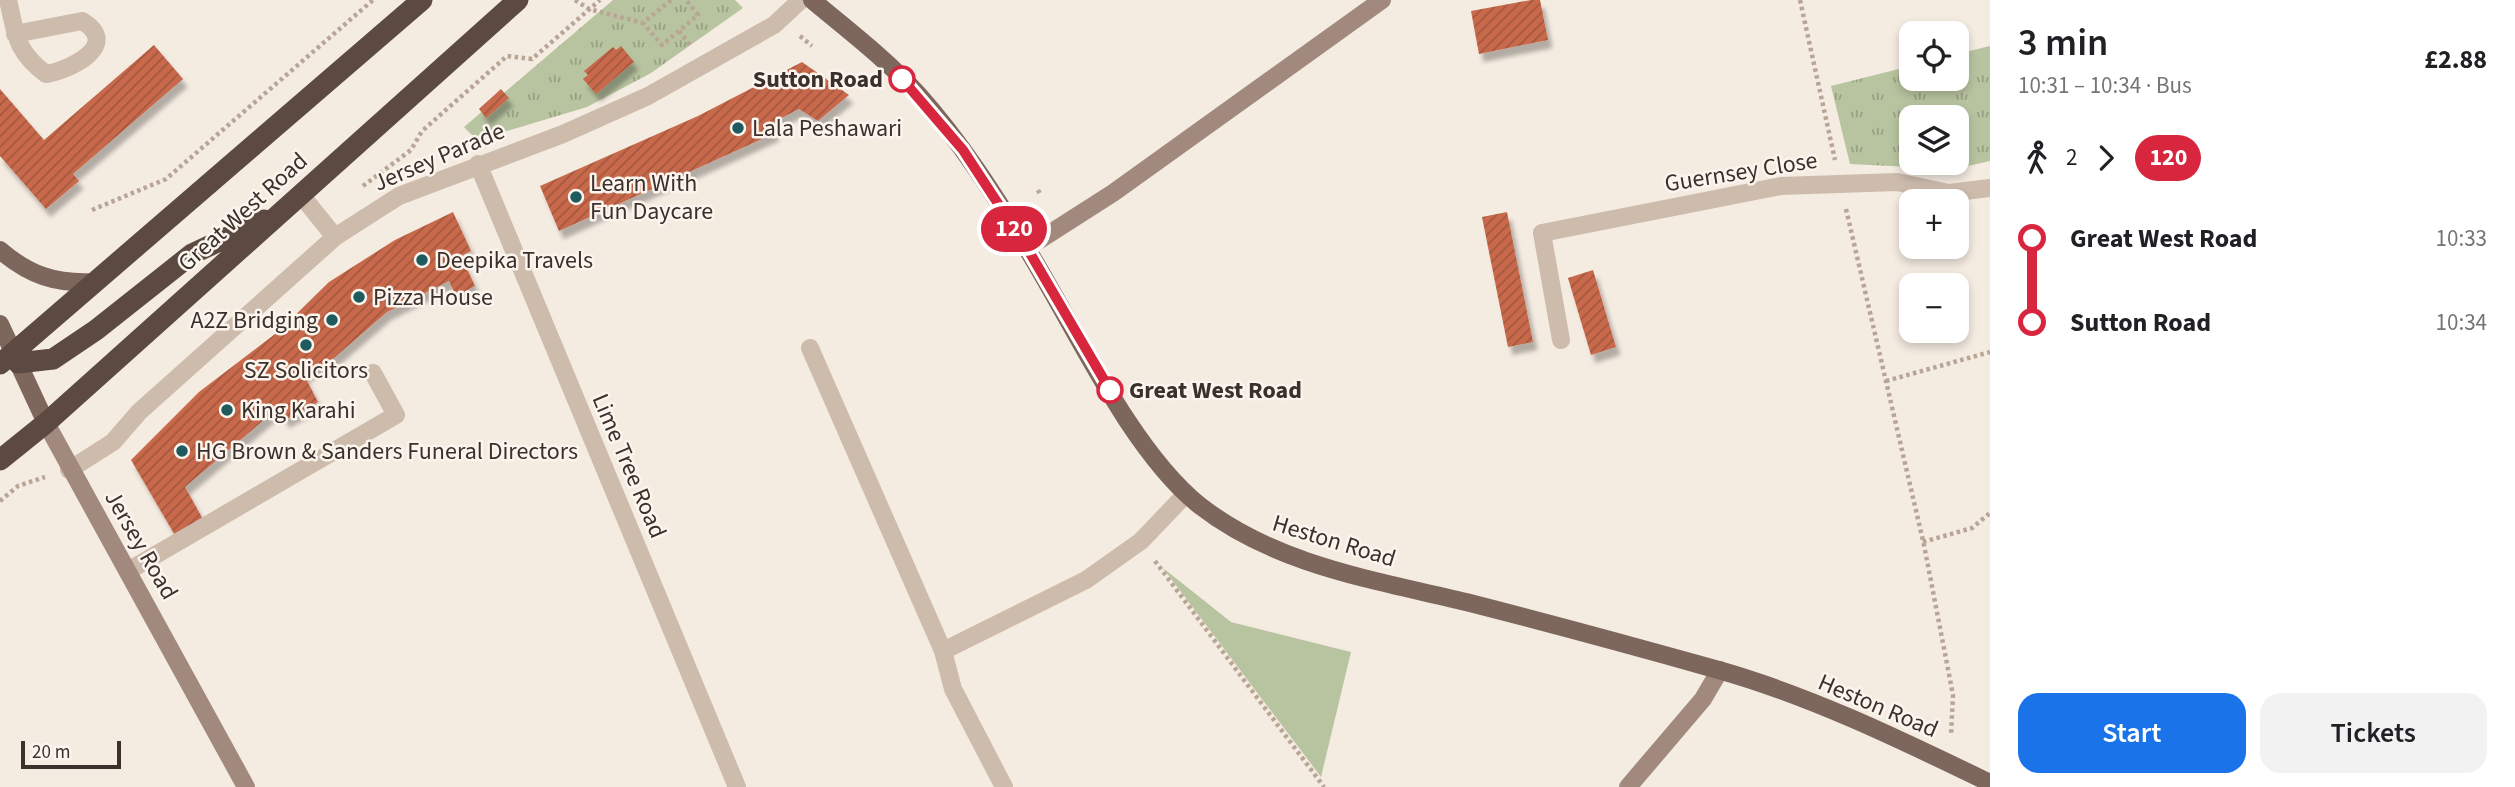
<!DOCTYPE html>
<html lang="en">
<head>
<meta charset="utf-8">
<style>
	body { margin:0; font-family:"Source Sans 3",sans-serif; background:#f2f2f2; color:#202124; height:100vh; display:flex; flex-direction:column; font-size:26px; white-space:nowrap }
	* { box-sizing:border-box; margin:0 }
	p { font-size:23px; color:#757577 }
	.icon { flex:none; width:38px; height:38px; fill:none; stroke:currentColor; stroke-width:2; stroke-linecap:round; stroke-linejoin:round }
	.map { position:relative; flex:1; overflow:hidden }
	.sheet { display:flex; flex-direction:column; background:#fff; width:525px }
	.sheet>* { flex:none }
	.badge { padding:0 14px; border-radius:23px; font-size:24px; line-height:46px }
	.controls { position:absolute; left:1899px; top:21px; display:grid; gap:14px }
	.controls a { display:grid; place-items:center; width:70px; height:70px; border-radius:14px; background:#fff; box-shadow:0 4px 10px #0003; font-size:35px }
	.scale { position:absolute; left:21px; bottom:18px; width:100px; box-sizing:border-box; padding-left:7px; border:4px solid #3b302b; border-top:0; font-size:19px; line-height:24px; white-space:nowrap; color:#3b302b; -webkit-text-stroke:5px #fbf5ee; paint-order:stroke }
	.map>.badge { position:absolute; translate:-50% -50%; box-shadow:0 0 0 4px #fff }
	.legs { display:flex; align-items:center; gap:10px; height:77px; padding:0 28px; font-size:23px }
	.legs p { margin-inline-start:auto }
	.overview { display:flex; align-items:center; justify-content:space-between; height:119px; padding:0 28px }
	h1 { font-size:38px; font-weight:600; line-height:52px }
	.action { display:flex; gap:14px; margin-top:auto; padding:14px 28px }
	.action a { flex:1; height:80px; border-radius:21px; background:#1a73e8; color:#fff; font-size:28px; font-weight:600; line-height:80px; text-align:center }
	.action a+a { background:#f2f2f2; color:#202124 }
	ul { padding:0 28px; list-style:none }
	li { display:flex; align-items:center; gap:24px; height:84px; font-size:26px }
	li i { display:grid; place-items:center; width:10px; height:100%; margin:0 9px; background:currentColor }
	li i::after { content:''; width:18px; height:18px; margin:-9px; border:5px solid; border-radius:50%; background:#fff }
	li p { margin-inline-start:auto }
	li:first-child i { background:linear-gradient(#0000 50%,currentColor 0) }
	li:last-child i { background:linear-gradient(currentColor 50%,#0000 0) }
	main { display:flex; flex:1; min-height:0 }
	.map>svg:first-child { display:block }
	.grass { fill:#b8c4a0 }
	.park { fill:url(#park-tufts); fill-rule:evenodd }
	.building { fill:url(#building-hatch); filter:url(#shadow) }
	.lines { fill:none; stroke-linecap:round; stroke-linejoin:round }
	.path { stroke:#b9a596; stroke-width:4.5; stroke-dasharray:3.5 3.5; stroke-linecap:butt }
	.lane { stroke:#cdbbac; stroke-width:18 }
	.street { stroke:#cdbbac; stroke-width:18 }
	.secondary { stroke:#a18a7d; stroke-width:18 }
	.primary { stroke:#7d675c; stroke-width:18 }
	.highway { stroke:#5c4a42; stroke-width:21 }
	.line-1-casing { stroke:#fff; stroke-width:16 }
	.line-1 { stroke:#d7263d; stroke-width:10 }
	.stop-1-dot { fill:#fff; stroke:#d7263d; stroke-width:3.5 }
	.poi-dot { fill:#1f5a5e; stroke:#fbf5ee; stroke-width:2.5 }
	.labels { text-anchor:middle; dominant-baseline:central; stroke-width:5; stroke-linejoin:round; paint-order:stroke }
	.stop-label { font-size:24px; font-weight:bold; fill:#3b302b; stroke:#fbf5ee; text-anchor:end }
	.poi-label { font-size:24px; fill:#3b302b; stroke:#fbf5ee; text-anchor:start }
	.street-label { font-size:24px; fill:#3b302b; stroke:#fbf5ee }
</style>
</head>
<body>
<main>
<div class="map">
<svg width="1990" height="787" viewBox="0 0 1990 787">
	<defs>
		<pattern id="park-tufts" width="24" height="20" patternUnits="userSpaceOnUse" patternTransform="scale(1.75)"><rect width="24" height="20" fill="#b8c4a0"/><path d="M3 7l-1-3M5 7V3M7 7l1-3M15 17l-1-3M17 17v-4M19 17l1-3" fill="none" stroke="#97a083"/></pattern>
		<pattern id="building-hatch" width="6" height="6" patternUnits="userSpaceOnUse" patternTransform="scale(1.75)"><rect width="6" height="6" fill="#c8694b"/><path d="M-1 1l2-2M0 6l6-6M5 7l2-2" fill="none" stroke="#a4573f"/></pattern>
		<filter id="shadow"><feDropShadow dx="4.5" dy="8" stdDeviation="2" flood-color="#0004"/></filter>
	</defs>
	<rect width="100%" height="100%" fill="#f4ebe1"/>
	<path class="grass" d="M1163 568 1231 622 1351 652 1321 777Z"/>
	<path class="park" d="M613 0H735L743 8 651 73 587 107 477 140 464 127Z
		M1990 46V161L1954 169 1850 164 1831 86 1911 66V79H1956L1957 54ZM1911 117H1956V163H1911Z"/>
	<path class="building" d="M1531 0H1540L1548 40 1479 54 1471 11Z
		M154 45 183 79 73 174 79 181 46 209 0 156V89L44 140Z
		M621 46 634 62 596 94 583 79 588 75 584 71 613 47 616 50Z
		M802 62 849 95 818 121 799 109 770 124 775 133 559 231 540 186 698 116Z
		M501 89 509 98 486 118 479 109Z
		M453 212 471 251 461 256 475 286 456 296 449 281 387 312 334 358 304 375 318 402 285 420 278 408 185 487 204 521 176 537 131 460 199 392 279 331 329 282 395 240Z
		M1507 212 1533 342 1508 347 1482 217Z
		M1593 270 1616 347 1591 355 1568 278Z"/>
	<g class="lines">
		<path class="path" d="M575 0 589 9 643 23
			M671 0 643 23 662 45 698 15 686 0
			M1800 0 1835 160
			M679 31 690 45
			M800 36 812 46
			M363 186 411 150 422 131 507 56 532 59 600 0
			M1038 190 1041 196
			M1846 209 1924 545 1953 695 1951 735
			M92 210 166 179 373 0
			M1886 381 1990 352
			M0 501 18 486 45 477
			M1923 542 1972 528 1990 513
			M1155 561 1324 787"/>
		<path class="lane" d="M8 0C16 35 16 52 46 74 70 70 122 45 82 21L15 34
			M1542 233 1561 340
			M810 348 943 651 1086 580 1141 541 1186 494
			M128 571 396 415 373 373
			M943 651 953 689 1004 787"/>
		<path class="street" d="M478 164 737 787
			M301 195 335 237
			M1542 233 1781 186 1897 182 1949 193 1990 188
			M69 470 113 442 139 412 335 237 399 196 563 134 648 96 774 25 801 0"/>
		<path class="secondary" d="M1027 248 1113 193 1382 0
			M46 423 246 787
			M1628 787 1703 699 1720 670"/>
		<path class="primary" d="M812 0C848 30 886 59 918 94 961 142 996 197 1029 252 1076 329 1130 449 1199 505 1277 566 1376 580 1470 603 1552 624 1633 646 1715 669 1809 695 1901 740 1990 783
			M0 250C29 275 55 284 94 282
			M0 324 46 423"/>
		<path class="highway" d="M18 363 53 359 96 330 192 254 264 220
			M0 364 422 0
			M0 460 46 423 518 0"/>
	</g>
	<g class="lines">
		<defs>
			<path id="line-1" d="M902 79 963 150 1027 248 1110 390"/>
		</defs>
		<use href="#line-1" class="line-1-casing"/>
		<use href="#line-1" class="line-1"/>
	</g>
	<g class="stop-1-dot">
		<circle cx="902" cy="79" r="12"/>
		<circle cx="1110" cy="390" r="12"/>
	</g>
	<g class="poi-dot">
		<circle cx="738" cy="128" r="7"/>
		<circle cx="576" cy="197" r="7"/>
		<circle cx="422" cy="260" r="7"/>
		<circle cx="359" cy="297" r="7"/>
		<circle cx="332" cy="320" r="7"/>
		<circle cx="306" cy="345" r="7"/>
		<circle cx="227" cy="410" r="7"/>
		<circle cx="182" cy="451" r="7"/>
	</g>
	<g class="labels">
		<g class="stop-label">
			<text x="883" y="79">Sutton Road</text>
			<text x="1129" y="390" text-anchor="start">Great West Road</text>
		</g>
		<g class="poi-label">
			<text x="752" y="128">Lala Peshawari</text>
			<text x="590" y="183">Learn With<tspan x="590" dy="28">Fun Daycare</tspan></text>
			<text x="436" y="260">Deepika Travels</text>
			<text x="373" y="297">Pizza House</text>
			<text x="318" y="320" text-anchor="end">A2Z Bridging</text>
			<text x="306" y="370" text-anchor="middle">SZ Solicitors</text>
			<text x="241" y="410">King Karahi</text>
			<text x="196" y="451">HG Brown &amp; Sanders Funeral Directors</text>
		</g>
		<g class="street-label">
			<text transform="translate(439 157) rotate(-23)">Jersey Parade</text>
			<text transform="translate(1741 172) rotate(-9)">Guernsey Close</text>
			<text transform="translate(243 212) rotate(-42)">Great West Road</text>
			<text transform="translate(629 466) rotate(67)">Lime Tree Road</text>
			<text transform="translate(1334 541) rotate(17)">Heston Road</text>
			<text transform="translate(141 545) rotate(60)">Jersey Road</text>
			<text transform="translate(1878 706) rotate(23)">Heston Road</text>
		</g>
	</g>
</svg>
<div class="controls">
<a><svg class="icon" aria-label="locate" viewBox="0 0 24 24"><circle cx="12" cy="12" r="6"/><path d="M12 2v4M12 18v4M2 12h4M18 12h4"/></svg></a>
<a><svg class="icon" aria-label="layers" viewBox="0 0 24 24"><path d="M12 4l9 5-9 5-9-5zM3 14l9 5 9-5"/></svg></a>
<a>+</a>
<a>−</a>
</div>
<div class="scale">20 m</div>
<b class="badge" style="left:1014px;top:229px;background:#d7263d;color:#fff">120</b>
</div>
<section class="sheet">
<div class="overview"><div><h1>3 min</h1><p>10:31 – 10:34 · Bus</p></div><b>£2.88</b></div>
<div class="legs"><svg class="icon" aria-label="walk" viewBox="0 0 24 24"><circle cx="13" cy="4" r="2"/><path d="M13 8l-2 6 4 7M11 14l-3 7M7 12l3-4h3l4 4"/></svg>2<svg class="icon" aria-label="forward" viewBox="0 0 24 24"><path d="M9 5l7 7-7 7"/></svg><b class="badge" style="background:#d7263d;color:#fff">120</b></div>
<ul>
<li><i style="color:#d7263d"></i><b>Great West Road</b><p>10:33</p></li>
<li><i style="color:#d7263d"></i><b>Sutton Road</b><p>10:34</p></li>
</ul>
<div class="action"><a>Start</a><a>Tickets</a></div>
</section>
</main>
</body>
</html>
